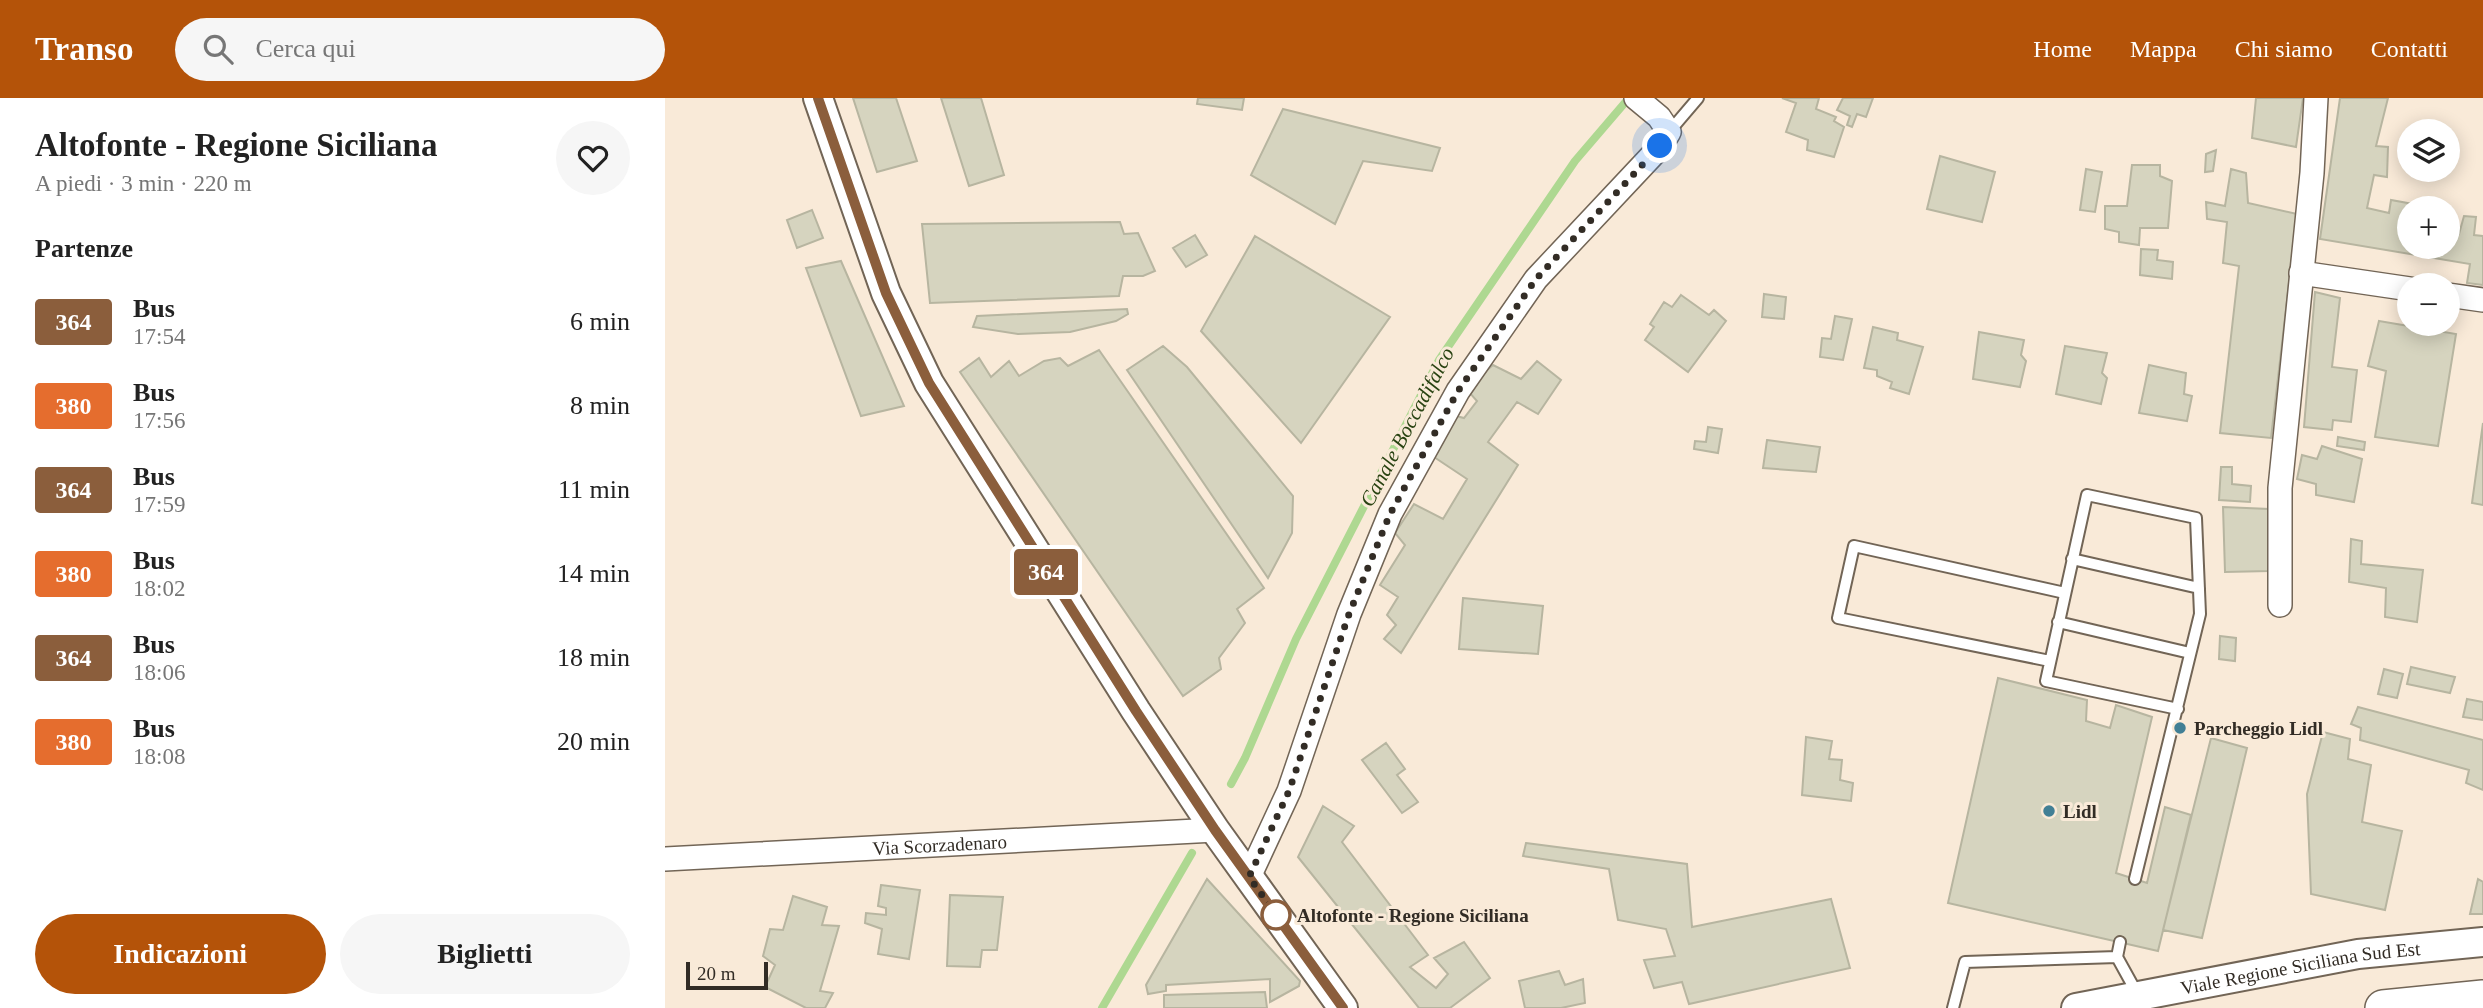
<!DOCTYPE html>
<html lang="it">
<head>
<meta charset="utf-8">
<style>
	body { margin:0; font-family:Georgia,serif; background:#f6f6f6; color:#222; height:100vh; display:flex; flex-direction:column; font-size:26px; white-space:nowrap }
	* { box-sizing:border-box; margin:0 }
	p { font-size:23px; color:#767676 }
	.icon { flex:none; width:38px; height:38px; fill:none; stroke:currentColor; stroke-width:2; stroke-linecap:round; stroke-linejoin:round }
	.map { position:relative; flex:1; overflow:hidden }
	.drawer { display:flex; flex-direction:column; background:#fff; width:665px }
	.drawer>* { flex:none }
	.badge { padding:0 14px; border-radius:5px; font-size:24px; line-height:46px }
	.controls { position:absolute; left:1732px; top:21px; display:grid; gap:14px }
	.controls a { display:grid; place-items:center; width:63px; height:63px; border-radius:50%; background:#fff; box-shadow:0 4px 18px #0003; font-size:35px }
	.scale { position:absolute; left:21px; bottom:18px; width:82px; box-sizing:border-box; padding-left:7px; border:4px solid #322c25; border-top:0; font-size:19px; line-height:24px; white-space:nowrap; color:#322c25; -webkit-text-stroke:5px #f9ead8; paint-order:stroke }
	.you { position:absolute; width:35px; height:35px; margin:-18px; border:5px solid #fff; border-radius:50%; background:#1a73e8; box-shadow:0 0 0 10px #1a73e833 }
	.map>.badge { position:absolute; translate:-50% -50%; box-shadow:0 0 0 4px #fff }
	h2 { padding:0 35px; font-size:26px; line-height:63px }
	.round { display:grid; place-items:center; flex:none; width:74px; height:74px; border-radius:37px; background:#f6f6f6 }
	.summary { display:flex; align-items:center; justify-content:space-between; height:119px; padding:0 35px }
	h1 { font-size:33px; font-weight:700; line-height:52px }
	.button { display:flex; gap:14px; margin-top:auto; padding:14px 35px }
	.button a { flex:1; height:80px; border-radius:42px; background:#b45309; color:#fff; font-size:28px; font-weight:700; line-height:80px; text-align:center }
	.button a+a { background:#f6f6f6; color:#222 }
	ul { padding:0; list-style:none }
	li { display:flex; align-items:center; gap:21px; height:84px; padding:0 35px }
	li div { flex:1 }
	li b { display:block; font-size:26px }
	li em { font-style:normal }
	li .badge { min-width:77px; font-weight:700; text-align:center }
	header { display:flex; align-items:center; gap:42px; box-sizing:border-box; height:98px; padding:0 35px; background:#b45309; color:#fff }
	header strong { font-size:33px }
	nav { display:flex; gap:38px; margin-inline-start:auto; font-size:24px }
	.search { width:490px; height:63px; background:#f6f6f6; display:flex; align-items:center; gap:18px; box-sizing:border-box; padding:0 24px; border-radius:38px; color:#767676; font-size:26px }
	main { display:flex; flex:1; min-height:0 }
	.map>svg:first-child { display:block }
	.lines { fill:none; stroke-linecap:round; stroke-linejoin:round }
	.stream { stroke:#aed891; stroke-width:8 }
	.building { fill:#d6d4bf; stroke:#b7b5a0; stroke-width:2 }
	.service-casing { stroke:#726556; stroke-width:14 }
	.minor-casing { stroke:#726556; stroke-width:26 }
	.tertiary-casing { stroke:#726556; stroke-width:32 }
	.primary-casing { stroke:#726556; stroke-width:38 }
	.service { stroke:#fff; stroke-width:10 }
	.minor { stroke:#fff; stroke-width:23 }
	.tertiary { stroke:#fff; stroke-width:28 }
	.primary { stroke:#fff; stroke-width:35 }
	.line-casing { stroke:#fff; stroke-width:16 }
	.line { stroke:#8b5e3c; stroke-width:10 }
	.walk { stroke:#322c25; stroke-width:7; stroke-dasharray:0 12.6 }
	.poi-dot { fill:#417f95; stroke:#f9ead8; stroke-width:2.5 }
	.stop-dot { fill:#fff; stroke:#8b5e3c; stroke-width:3.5 }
	.labels { text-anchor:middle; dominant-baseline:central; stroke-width:6; stroke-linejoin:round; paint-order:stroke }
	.poi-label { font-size:19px; font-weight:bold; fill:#322c25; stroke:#f9ead8; text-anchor:start }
	.street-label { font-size:19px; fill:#322c25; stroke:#f9ead8 }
	.stop-label { font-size:19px; font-weight:bold; fill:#322c25; stroke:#f9ead8; text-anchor:start }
	.water-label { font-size:21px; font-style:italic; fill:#294312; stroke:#f9ead8 }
</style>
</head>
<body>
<header>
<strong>Transo</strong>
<div class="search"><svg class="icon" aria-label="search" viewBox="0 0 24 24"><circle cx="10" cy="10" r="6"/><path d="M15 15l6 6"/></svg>Cerca qui</div>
<nav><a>Home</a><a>Mappa</a><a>Chi siamo</a><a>Contatti</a></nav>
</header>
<main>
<section class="drawer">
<div class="summary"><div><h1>Altofonte - Regione Siciliana</h1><p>A piedi · 3 min · 220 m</p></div><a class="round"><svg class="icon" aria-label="heart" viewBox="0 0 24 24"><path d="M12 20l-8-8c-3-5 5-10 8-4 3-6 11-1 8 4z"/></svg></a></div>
<h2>Partenze</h2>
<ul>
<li><span class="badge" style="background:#8b5e3c;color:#fff">364</span><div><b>Bus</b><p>17:54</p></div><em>6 min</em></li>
<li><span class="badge" style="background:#e56d2e;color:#fff">380</span><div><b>Bus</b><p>17:56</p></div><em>8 min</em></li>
<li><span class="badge" style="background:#8b5e3c;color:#fff">364</span><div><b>Bus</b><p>17:59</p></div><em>11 min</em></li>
<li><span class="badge" style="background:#e56d2e;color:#fff">380</span><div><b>Bus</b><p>18:02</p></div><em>14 min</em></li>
<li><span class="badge" style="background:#8b5e3c;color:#fff">364</span><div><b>Bus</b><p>18:06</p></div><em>18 min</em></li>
<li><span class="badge" style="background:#e56d2e;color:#fff">380</span><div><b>Bus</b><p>18:08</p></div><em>20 min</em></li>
</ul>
<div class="button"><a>Indicazioni</a><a>Biglietti</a></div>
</section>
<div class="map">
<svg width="1818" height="910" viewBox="0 0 1818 910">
	<rect width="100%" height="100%" fill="#f9ead8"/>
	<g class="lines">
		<path class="stream" d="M566 686 580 660 631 541 774 262 910 63 964 0
			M437 910 527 755"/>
	</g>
	<path class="building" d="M188 0H231L252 63 212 74Z
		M276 0H316L339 77 304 88Z
		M533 0H579L577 12 532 6Z
		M1117 0H1154L1151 11 1171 19 1169 23 1179 29 1169 59 1142 52 1143 42 1121 34 1131 5Z
		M1178 0H1208L1201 19 1192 16 1187 29 1182 27 1185 18 1172 12Z
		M1591 0H1638L1631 49 1587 40Z
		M1675 0H1723L1711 48 1723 49 1722 79 1709 77 1702 110 1724 115 1726 102 1748 106 1745 110V149H1783V134L1794 136 1799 118 1811 119 1809 137 1818 138V187L1802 185 1805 166 1655 141Z
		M618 11 775 50 767 73 698 63 670 126 586 77Z
		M1551 52 1548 73 1540 74 1541 56Z
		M1275 58 1330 74 1317 124 1262 111Z
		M1467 67H1495V78L1507 83 1503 130H1475L1474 147 1454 144V134L1440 131V108H1462Z
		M1421 71 1437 74 1430 114 1415 112Z
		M1566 71 1581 75 1583 105 1632 116 1606 340 1555 335 1574 168 1558 165 1562 124 1542 121 1541 104 1560 108Z
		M147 112 158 140 132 150 122 122Z
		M455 124 459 136 473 135 490 173 478 178H458L454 198 265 205 257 126Z
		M530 137 542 157 521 169 508 150Z
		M590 138 725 219 636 345 536 233Z
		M1476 151 1493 152 1492 162 1508 164 1507 181 1475 177Z
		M176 163 239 308 196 318 141 170Z
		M1650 194 1675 200 1667 269 1692 272 1686 324 1668 322 1667 332 1639 329Z
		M1099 196 1121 199 1119 221 1097 219Z
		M1016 197 1044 217 1049 212 1061 223 1023 274 980 242 989 229 985 226 999 204 1007 209Z
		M462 211 463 216 451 223 405 234 353 236 308 229 312 218Z
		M1170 218 1187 221 1178 262 1155 259 1157 240 1166 241Z
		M1714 223 1791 236 1773 348 1710 339 1721 273 1703 268Z
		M1208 229 1233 235 1232 242 1258 249 1244 296 1225 290 1227 284 1212 278V272L1199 270Z
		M1314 234 1359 242 1356 257 1361 263 1355 289 1308 281Z
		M498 248 522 269 628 398 627 435 603 480 462 272Z
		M1400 248 1442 255 1437 275 1442 280 1436 306 1391 296Z
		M434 252 599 490 572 511 580 525 554 560 556 571 518 598 295 274 314 260 326 279 344 263 354 278 379 263 395 260 403 268Z
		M872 263 896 282 873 316 852 304 823 344 853 367 736 555 719 541 731 527 722 517 733 499 715 487 740 447 730 435 749 406 778 421 802 381 766 357 791 318 799 320 812 303 803 293 817 270 821 273 828 267 856 281Z
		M1484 267 1521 275 1519 296 1527 298 1522 323 1474 315Z
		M1818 325V407L1807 405Z
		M1043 329 1057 331 1053 355 1029 351 1030 343 1041 344Z
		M1673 339 1700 344 1699 352 1672 348Z
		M1102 342 1155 349 1151 374 1098 370Z
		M1657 348 1697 361 1689 404 1651 397V386L1632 381 1637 357 1652 361Z
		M1556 369H1567V386L1586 388 1585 404 1554 402Z
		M1558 409 1604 411V473L1560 474Z
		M1686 441 1697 443 1696 466 1758 472 1752 524 1720 519 1721 490 1684 484Z
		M798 500 878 508 873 556 794 551Z
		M1555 538 1571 540 1570 563 1554 561Z
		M1746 569 1790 579 1785 595 1742 586Z
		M1719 571 1738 576 1732 600 1713 596Z
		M1333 580 1422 602 1421 623 1445 630 1451 607 1487 619 1451 775 1482 785 1500 709 1526 717 1493 853 1283 805Z
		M1802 601 1818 604V622L1798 619Z
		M1693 609 1818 642V692L1801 685 1804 672 1695 642 1696 630 1686 626Z
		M1658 634 1685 641 1683 661 1706 667 1697 724 1737 733 1720 812 1646 796 1642 696Z
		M1141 639 1167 643 1164 661 1177 662 1175 682 1188 685 1186 703 1137 697Z
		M1546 640 1582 650 1537 840 1498 832Z
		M721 645 740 671 732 677 753 704 737 715 697 662Z
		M658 708 689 728 677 744 763 857 745 869 771 890 783 876 769 860 799 844 825 880 785 910H754L633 759Z
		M861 745 1022 766 1027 829 1166 801 1185 870 1024 906 1017 884 989 890 979 862 1010 858 1001 831 953 822 944 771 858 758Z
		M542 781 635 883 634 888 605 904V881L501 887V893L483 896 481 887Z
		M1813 781 1818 784V816H1805Z
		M216 787 255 792 244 861 213 856 217 831 200 825 201 815 221 817V810L213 808Z
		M285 797 338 799 332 852H317L315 869 282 868Z
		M128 798 162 809 157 827 174 828 155 893 168 895 160 910H141L100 889 110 867 98 858 105 831 118 832Z
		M894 873 900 887 918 881 920 905 896 910H860L854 883Z
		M600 894 602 910H499V897Z"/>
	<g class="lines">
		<defs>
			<path id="service" d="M1004 34 1033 0
				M1407 461 1534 490
				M1393 524 1525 555
				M1385 563 1173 520 1189 448 1400 495
				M1470 781 1535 516 1531 420 1422 397 1381 583 1513 611
				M1455 844 1452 859 1473 897
				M1288 910 1300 864 1452 859"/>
			<g id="minor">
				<path d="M1636 175 1745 191"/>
				<path d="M1783 197 1818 202"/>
				<path d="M1615 507V390L1647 75 1651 0"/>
				<path id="s1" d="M0 761 550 732"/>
				<path d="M584 779 624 693 684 516 725 416 793 293 871 181 995 49 1004 34 994 19 971 0"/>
			</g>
			<g id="tertiary">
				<path d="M153 0 221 195 264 285 471 613 550 732 678 910"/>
				<path id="s2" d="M1411 910 1693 856 1818 844"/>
			</g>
			<path id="primary" d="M1718 910 1818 900"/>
		</defs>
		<use href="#service" class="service-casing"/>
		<use href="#minor" class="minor-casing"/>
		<use href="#tertiary" class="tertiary-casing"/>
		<use href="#primary" class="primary-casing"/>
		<use href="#service" class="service"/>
		<use href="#minor" class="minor"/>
		<use href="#tertiary" class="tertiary"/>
		<use href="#primary" class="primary"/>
	</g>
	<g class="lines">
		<defs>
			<path id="line" d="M153 0 221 195 264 285 471 613 550 732 678 910"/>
		</defs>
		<use href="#line" class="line-casing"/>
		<use href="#line" class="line"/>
		<path class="walk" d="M611 817 615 822 584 779 624 693 684 516 725 416 793 293 871 181 995 48"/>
	</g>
	<g class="poi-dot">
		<circle cx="1515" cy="630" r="7"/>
		<circle cx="1384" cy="713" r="7"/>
	</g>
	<circle class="stop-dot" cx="611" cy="817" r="14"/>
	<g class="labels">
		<g class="poi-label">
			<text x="1529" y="630">Parcheggio Lidl</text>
			<text x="1398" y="713">Lidl</text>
		</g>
		<g class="street-label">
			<text stroke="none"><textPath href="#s1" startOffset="275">Via Scorzadenaro</textPath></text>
			<text stroke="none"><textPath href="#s2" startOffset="228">Viale Regione Siciliana Sud Est</textPath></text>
		</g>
		<g class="stop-label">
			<text x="632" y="817">Altofonte - Regione Siciliana</text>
		</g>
		<g class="water-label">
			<text transform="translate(742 329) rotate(-62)">Canale Boccadifalco</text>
		</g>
	</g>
</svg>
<div class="controls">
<a><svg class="icon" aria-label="layers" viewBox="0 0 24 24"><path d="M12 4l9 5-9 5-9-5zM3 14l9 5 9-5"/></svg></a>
<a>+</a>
<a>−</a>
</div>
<div class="scale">20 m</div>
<div class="you" style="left:995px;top:48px"></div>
<b class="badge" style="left:381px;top:474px;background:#8b5e3c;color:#fff">364</b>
</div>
</main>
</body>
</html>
